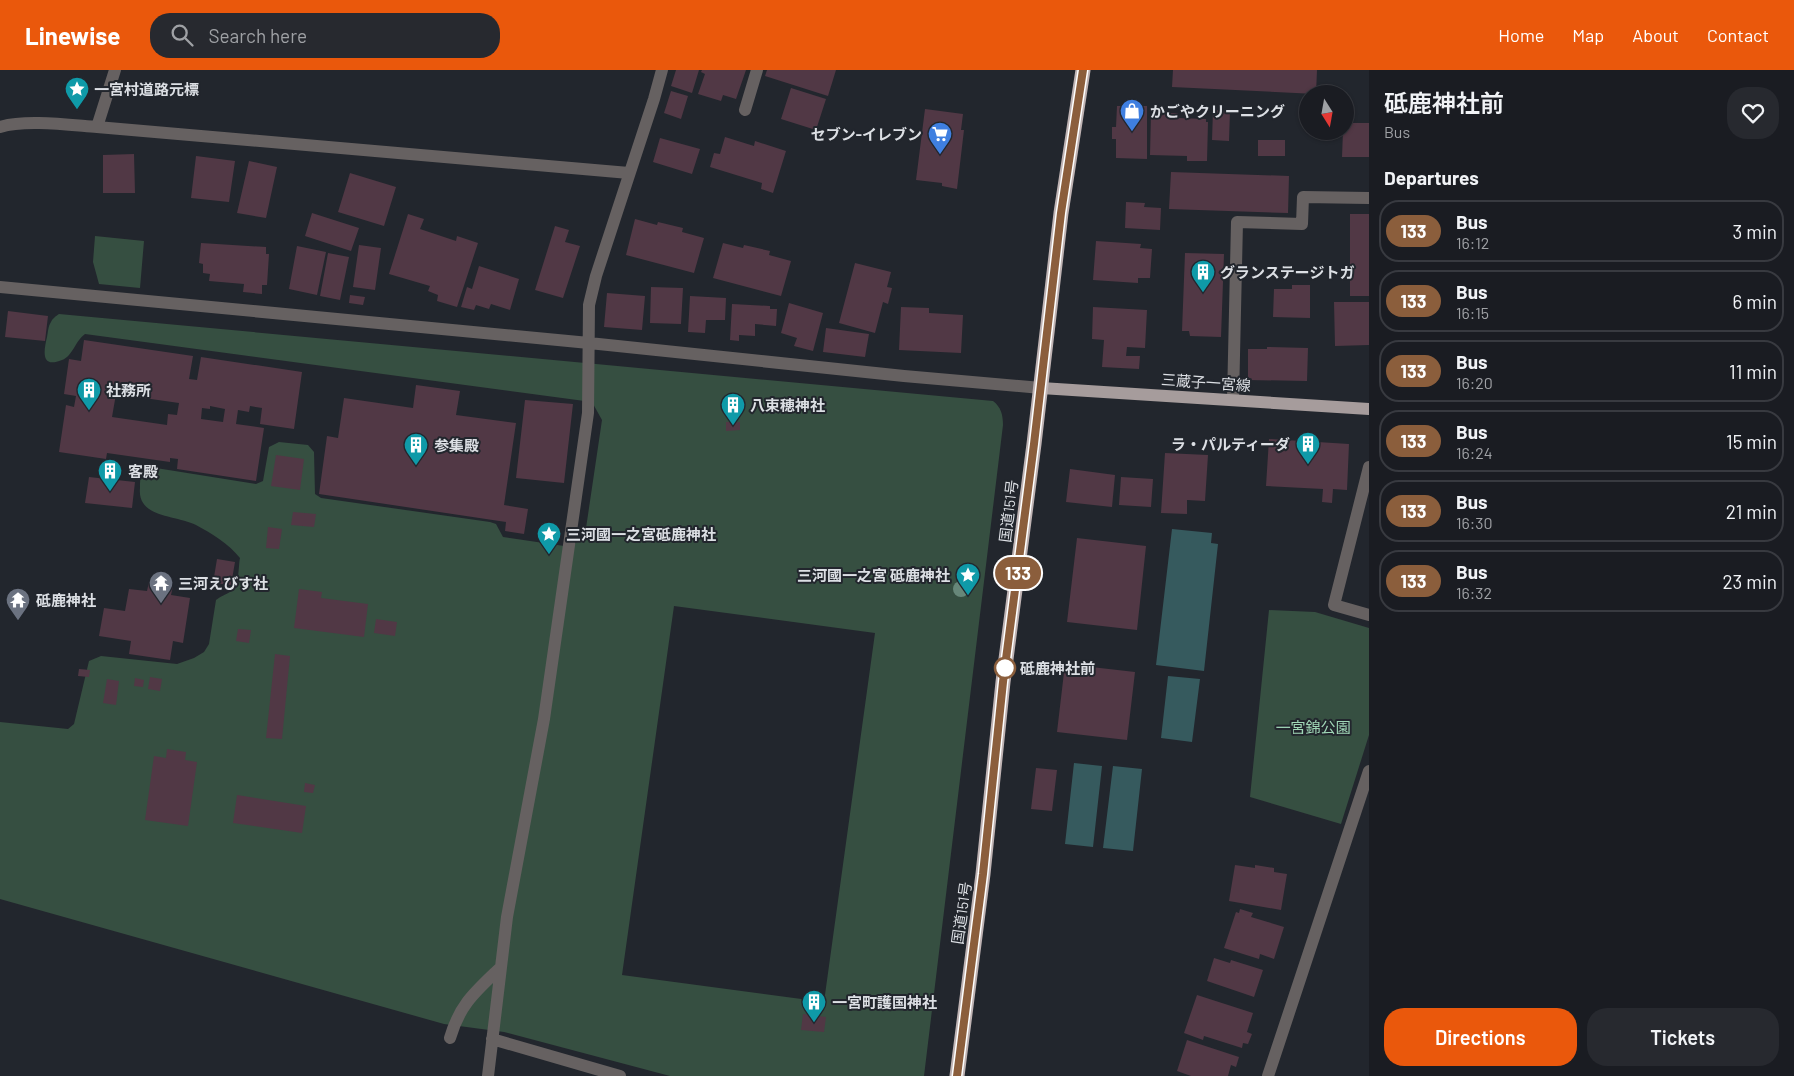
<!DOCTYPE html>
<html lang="en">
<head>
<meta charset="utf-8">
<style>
	body { margin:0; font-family:Barlow,"Noto Sans JP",sans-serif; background:#27292f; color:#f1f3f6; height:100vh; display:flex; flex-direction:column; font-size:19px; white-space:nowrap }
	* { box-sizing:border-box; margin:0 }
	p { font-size:16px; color:#9fa1a5 }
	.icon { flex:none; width:28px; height:28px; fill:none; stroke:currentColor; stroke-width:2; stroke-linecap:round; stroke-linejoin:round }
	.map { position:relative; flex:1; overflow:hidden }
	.panel { display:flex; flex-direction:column; background:#1a1c22; width:425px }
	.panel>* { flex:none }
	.badge { padding:0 10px; border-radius:16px; font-size:18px; line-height:32px }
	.needle { width:32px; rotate:169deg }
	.fabs { position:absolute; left:1299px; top:15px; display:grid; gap:10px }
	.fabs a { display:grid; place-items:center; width:55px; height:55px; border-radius:50%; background:#1a1c22; box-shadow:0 1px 4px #0004,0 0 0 1px #383a40; font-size:25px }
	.map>.badge { position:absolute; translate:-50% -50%; box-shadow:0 0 0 2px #fff }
	h2 { padding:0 15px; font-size:19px; line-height:45px }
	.round { display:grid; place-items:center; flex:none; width:52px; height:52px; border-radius:20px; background:#27292f }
	.head { display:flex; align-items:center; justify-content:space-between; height:85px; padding:0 15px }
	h1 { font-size:24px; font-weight:600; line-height:38px }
	.cta { display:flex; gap:10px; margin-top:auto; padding:10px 15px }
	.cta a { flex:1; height:58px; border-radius:20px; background:#ea580c; color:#fff; font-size:20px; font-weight:600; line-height:58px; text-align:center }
	.cta a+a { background:#27292f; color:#f1f3f6 }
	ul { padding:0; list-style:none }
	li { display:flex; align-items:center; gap:15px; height:62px; margin:0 10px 8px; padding:0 5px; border:2px solid #383a40; border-radius:20px }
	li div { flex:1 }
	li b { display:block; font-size:19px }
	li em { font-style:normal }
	li .badge { min-width:55px; font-weight:700; text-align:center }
	header { display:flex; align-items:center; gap:30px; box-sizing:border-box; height:70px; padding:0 25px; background:#ea580c; color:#fff }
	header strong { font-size:24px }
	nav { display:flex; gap:28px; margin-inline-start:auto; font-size:18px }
	.search { width:350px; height:45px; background:#27292f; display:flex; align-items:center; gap:12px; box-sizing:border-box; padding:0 18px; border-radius:20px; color:#9fa1a5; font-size:19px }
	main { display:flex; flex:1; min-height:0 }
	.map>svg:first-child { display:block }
	.green { fill:#364f41; fill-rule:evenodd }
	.water { fill:#365a5e }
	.building { fill:#513845; fill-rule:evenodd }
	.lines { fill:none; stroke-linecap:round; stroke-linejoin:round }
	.minor { stroke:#666161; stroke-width:12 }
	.major { stroke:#a69c9c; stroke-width:12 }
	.highway { stroke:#bfb3b3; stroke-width:15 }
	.tree { fill:#678779 }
	.line-casing { stroke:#fff; stroke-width:11 }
	.line { stroke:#8b5e3c; stroke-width:8 }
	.stop-dot { fill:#fff; stroke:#8b5e3c; stroke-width:2.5 }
	.labels { text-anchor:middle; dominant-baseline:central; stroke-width:4; stroke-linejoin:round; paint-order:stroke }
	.poi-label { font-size:15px; font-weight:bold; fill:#dcdfe4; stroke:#22262d; text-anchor:start }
	.street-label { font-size:15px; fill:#dcdfe4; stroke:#22262d }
	.stop-label { font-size:15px; font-weight:bold; fill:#dcdfe4; stroke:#22262d; text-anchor:start }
	.park-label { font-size:15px; fill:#a0d7b7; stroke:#22262d }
</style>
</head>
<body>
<header>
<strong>Linewise</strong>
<div class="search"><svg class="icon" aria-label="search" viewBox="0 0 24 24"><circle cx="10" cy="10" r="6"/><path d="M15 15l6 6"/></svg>Search here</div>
<nav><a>Home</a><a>Map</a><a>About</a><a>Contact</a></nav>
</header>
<main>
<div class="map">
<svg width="1369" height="1006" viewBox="0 0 1369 1006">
	<rect width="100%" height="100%" fill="#22262d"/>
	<path class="green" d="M95 166 144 171 140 218 99 214 93 192Z
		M59 244 993 331C1001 337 1003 345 1003 355L924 1006H670L504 962 444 954 0 829V652L68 659 74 654 89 591 101 586 177 594 194 588 204 582 209 574 216 530C221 526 225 525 230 522 240 517 238 497 240 488 229 474 211 463 196 455 176 445 137 448 140 418 140 410 140 406 145 399L156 398 256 414 263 411 269 377 279 372 308 375 314 382 315 424 321 428 490 452 496 454 503 467 571 477 585 465 602 350 592 332 85 264C75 271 73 286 62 290 40 299 44 280 47 267 48 263 48 256 51 252 52 249 56 246 59 244ZM674 536 875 563 824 932 622 905Z
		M1269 540 1315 542 1369 558V665L1341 754 1250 727Z"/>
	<path class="water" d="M1172 459 1212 463 1211 473 1218 474 1204 601 1156 595Z
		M1168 606 1200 609 1192 672 1161 668Z
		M1074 693 1102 696 1093 777 1065 774Z
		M1113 696 1142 699 1133 781 1103 778Z"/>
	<path class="building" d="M676 0H699L692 23 671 16Z
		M702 0H746L736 29 723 25 721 31 698 24 705 4 701 2Z
		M767 0H836L828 26 765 6Z
		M1173 0H1317L1316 24 1172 17Z
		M791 18 826 29 816 60 781 49Z
		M671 21 688 26 681 49 664 43Z
		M1117 36H1147V89L1116 88V69H1112V57H1116Z
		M925 39 963 44 961 60H964L957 119 942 116V113L916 110Z
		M1213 40 1230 41 1229 71 1212 70Z
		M1151 43H1178L1177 48 1206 49V52H1208L1207 91H1187V86L1150 85Z
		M1345 53H1369V87H1342L1343 61H1345Z
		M725 67 754 76 755 71 786 81 773 123 761 119 762 113 710 97 714 83 720 84Z
		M660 68 700 79 692 104 653 92Z
		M1258 70H1285V86H1258Z
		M134 84 135 123H103V85Z
		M196 86 235 91 229 132 191 128Z
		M249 91 277 97 266 148 237 143Z
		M1171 102 1289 106 1288 143 1169 139Z
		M350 103 396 117 384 156 338 142Z
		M1126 132 1145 133 1144 137 1161 138 1160 160 1125 158Z
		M312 143 359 158 351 181 305 166Z
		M408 144 424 149 420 159 456 171 457 166 478 173 457 237 437 231 438 225 428 221 430 216 389 204Z
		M1350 144H1369V226H1350Z
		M635 149 657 155 658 152 683 158 682 162 704 168 694 203 626 185Z
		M555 156 569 160 565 172 580 176 563 228 535 220Z
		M1096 171 1141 174 1140 178 1152 179 1150 208H1138V213L1093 210Z
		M201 173 266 177V184H269L267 215H262V224L243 222 244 214 209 211 210 204 203 203V194L199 193Z
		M723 173 743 178 744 175 770 181 769 185 791 191 781 226 713 208Z
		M359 175 381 178 375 220 353 217Z
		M297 176 326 182 317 225 289 219Z
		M328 183 349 187 340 230 320 226Z
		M1185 183 1224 184 1221 267 1190 266 1189 261H1182Z
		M855 193 891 202 887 217 892 218 888 234 883 232 875 263 839 253Z
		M479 196 519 209 510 240 491 234 489 239 476 235 474 240 461 237 467 217 472 219Z
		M1292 215H1310V248L1273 247 1274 219H1292Z
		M651 217 683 218 681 254 650 253Z
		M607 223 645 226 642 260 604 257Z
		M350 225 365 227 363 235 349 233Z
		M690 226 726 228 725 250H706L705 263 688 262Z
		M1334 232H1369V275L1335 276Z
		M789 233 823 243 813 281 794 276 797 268 781 263Z
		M732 234 770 236V239H777L776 256 755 254V266L739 265V271L730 270Z
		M901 237 929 238V243L963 245 961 283 899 280Z
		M1093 237 1147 240 1145 278 1127 277 1126 286H1140L1139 299 1102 297 1104 270 1092 269Z
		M8 241 48 246 45 271 5 267Z
		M826 258 869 264 865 287 823 282Z
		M84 270 193 286 189 309 197 310 201 287 302 302 294 359 260 354 262 338 250 336 249 342 238 340 236 354 264 358 256 411 177 399 178 389 170 388V392L107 383 106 389 59 382 66 335 74 337 76 326 64 324 69 289 81 291ZM116 324 179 333 177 345 168 344 167 355 112 347ZM210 336 225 339 223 352 201 349 202 338 210 339Z
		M1267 277 1308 278 1307 311 1248 310V279H1267Z
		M416 315 460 321 456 345 516 353 504 435 528 439 524 464 505 461 506 452 319 424 327 366 338 368 344 328 413 338Z
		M525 330 573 334 564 413 516 408Z
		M726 352H740V360L726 361Z
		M1269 369 1349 374 1347 420 1333 419 1332 433 1322 432 1323 419 1266 416Z
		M1165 383 1208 385 1205 431 1187 430V444L1161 443Z
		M276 385 304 389 300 420 271 416Z
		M1070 399 1115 405 1112 437 1066 432Z
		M89 407 135 412 132 438 85 433Z
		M1121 407 1153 409 1151 437 1119 435Z
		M293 442 316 444 314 457 291 455Z
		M268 457 282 459 279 479 266 478Z
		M1077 468 1146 476 1137 560 1067 552Z
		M217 489 235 492 231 515 213 513Z
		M149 512 173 516 171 525 190 528 183 573 173 571 170 590 129 584 131 571 99 566 104 538 125 541 129 519 147 521Z
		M299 519 322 522 321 528 368 534 364 567 294 558Z
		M376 549 397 552 395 566 374 563Z
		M238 559 251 560 249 573 236 571Z
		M275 584 290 586 282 669 266 668Z
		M1065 594 1135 602 1127 670 1057 662Z
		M79 599 90 600 89 607 78 606Z
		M150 607 162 609 160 621 148 619Z
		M135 608 144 610 143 617 134 616Z
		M107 609 119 611 116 635 103 633Z
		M167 679 186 682 185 690 197 692 188 756 145 750 154 686 166 688Z
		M1036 698 1057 700 1052 741 1031 739Z
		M305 713 315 715 313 723 304 722Z
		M237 725 306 736 302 763 233 753Z
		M1235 795 1255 798V795L1274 798V802L1287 804 1281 840 1229 831Z
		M1240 839 1253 843 1251 847 1284 857 1274 889 1260 884 1259 889 1224 878 1236 842 1239 843Z
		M1214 888 1230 893 1231 890 1263 900 1254 927 1207 911Z
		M1197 925 1253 943 1247 962 1252 964 1248 974 1243 973 1242 978 1204 966 1203 970 1184 963Z
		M803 944 826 947 824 962 801 960Z
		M1187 970 1239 987 1236 997 1231 995 1228 1006H1191L1177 1001Z"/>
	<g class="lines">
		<path class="minor" d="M745 40 757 0
			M0 57C25 49 70 55 97 57L629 103
			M97 57 115 0
			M0 217 589 273 904 306 1041 318
			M1233 330 1237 152 1302 154 1303 127 1369 128
			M1369 397 1334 535 1369 545
			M450 968C460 934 475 922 500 898
			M492 969 620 1006
			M488 1006 507 847 544 649 588 343 589 235 596 206 654 29 662 0
			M1268 1006 1369 701"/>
		<path class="major" d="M1041 318 1369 339"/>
		<path class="highway" d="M957 1006 983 804 1003 612 1034 374 1061 143 1083 0"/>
	</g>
	<circle class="tree" cx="961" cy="519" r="8"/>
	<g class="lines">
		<defs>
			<path id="line" d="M957 1006 983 804 1003 612 1034 374 1061 143 1083 0"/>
		</defs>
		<use href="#line" class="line-casing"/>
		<use href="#line" class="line"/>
	</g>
	<defs>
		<symbol id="sight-pin" viewBox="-11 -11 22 30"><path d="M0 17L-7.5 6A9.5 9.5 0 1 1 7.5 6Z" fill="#0f9aa8" stroke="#22262d"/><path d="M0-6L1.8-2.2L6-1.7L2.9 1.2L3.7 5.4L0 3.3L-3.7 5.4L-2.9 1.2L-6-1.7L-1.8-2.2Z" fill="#fff"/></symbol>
		<symbol id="shop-pin" viewBox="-11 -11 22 30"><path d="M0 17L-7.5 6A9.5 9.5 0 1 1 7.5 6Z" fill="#3f7fe0" stroke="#22262d"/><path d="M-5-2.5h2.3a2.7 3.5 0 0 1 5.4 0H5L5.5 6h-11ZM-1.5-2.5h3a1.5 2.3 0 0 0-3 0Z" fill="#fff"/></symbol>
		<symbol id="supermarket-pin" viewBox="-11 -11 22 30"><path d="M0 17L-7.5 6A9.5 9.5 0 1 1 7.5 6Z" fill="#3f7fe0" stroke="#22262d"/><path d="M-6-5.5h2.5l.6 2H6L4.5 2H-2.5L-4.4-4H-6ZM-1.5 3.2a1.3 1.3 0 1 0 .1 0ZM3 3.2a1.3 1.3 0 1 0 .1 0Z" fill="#fff"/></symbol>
		<symbol id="building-pin" viewBox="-11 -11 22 30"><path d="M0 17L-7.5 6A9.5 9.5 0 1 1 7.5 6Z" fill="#0f9aa8" stroke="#22262d"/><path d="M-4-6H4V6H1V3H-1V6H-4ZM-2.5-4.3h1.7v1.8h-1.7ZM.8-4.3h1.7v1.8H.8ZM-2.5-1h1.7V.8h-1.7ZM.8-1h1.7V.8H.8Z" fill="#fff"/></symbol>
		<symbol id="temple-pin" viewBox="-11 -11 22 30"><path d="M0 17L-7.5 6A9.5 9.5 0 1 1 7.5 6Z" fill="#6b7280" stroke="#22262d"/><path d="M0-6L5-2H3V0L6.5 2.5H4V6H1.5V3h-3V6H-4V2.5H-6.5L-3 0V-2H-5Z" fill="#fff"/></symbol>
	</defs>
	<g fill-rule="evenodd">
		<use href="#sight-pin" x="63" y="5" width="28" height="38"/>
		<use href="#shop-pin" x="1118" y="27" width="28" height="38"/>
		<use href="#supermarket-pin" x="926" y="50" width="28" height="38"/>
		<use href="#building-pin" x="1189" y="188" width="28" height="38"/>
		<use href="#building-pin" x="75" y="306" width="28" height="38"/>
		<use href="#building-pin" x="719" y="321" width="28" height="38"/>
		<use href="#building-pin" x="1294" y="360" width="28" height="38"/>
		<use href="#building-pin" x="402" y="361" width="28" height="38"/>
		<use href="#building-pin" x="96" y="387" width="28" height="38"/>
		<use href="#sight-pin" x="535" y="450" width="28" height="38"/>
		<use href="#sight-pin" x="954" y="491" width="28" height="38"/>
		<use href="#temple-pin" x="147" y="499" width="28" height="38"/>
		<use href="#temple-pin" x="4" y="516" width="28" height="38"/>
		<use href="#building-pin" x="800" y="918" width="28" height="38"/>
	</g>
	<circle class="stop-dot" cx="1005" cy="598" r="10"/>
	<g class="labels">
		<g class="poi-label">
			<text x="94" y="19">一宮村道路元標</text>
			<text x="1150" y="41">かごやクリーニング</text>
			<text x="922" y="64" text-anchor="end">セブン-イレブン</text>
			<text x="1220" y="202">グランステージトガ</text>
			<text x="106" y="320">社務所</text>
			<text x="750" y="335">八束穂神社</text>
			<text x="1290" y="374" text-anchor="end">ラ・パルティーダ</text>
			<text x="434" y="375">参集殿</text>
			<text x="128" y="401">客殿</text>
			<text x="566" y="464">三河國一之宮砥鹿神社</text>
			<text x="950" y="505" text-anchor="end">三河國一之宮 砥鹿神社</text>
			<text x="178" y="513">三河えびす社</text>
			<text x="36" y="530">砥鹿神社</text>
			<text x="832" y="932">一宮町護国神社</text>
		</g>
		<g class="street-label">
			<text transform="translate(1206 312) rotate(4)">三蔵子一宮線</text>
			<text transform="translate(1008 441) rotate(-83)">国道151号</text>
			<text transform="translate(961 843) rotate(-82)">国道151号</text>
		</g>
		<g class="stop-label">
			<text x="1020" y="598">砥鹿神社前</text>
		</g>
		<g class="park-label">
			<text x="1313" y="657">一宮錦公園</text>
		</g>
	</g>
</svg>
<div class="fabs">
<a><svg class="needle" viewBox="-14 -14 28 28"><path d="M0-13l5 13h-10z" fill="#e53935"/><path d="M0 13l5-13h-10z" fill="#9fa1a5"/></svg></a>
</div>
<b class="badge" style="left:1018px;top:503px;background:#8b5e3c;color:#fff">133</b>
</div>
<section class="panel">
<div class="head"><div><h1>砥鹿神社前</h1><p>Bus</p></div><a class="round"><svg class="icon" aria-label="heart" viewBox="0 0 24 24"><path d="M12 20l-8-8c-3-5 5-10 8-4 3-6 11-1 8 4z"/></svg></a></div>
<h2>Departures</h2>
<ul>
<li><span class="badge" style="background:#8b5e3c;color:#fff">133</span><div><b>Bus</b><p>16:12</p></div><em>3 min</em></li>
<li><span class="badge" style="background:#8b5e3c;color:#fff">133</span><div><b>Bus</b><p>16:15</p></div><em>6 min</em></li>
<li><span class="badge" style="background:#8b5e3c;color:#fff">133</span><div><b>Bus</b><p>16:20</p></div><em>11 min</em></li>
<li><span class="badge" style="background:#8b5e3c;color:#fff">133</span><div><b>Bus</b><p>16:24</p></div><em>15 min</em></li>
<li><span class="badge" style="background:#8b5e3c;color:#fff">133</span><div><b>Bus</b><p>16:30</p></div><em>21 min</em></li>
<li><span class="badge" style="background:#8b5e3c;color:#fff">133</span><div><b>Bus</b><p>16:32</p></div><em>23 min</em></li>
</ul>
<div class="cta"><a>Directions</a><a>Tickets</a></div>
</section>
</main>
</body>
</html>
